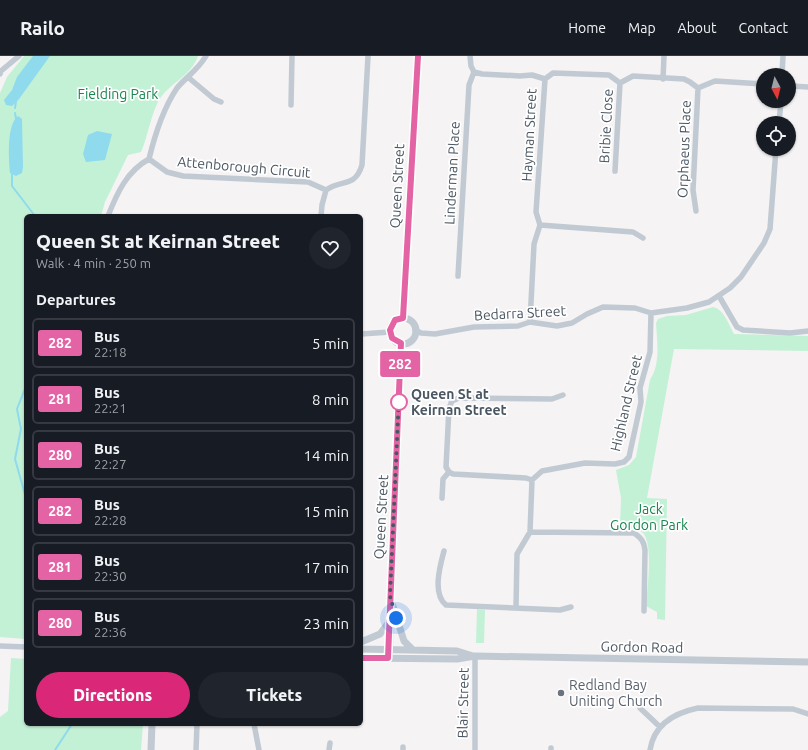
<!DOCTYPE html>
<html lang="en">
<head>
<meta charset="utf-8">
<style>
	body { margin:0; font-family:Ubuntu,sans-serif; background:#20242c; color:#f1f3f6; height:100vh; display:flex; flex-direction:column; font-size:15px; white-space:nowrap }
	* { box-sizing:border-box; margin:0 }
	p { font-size:13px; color:#9ea1a6 }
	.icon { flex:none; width:22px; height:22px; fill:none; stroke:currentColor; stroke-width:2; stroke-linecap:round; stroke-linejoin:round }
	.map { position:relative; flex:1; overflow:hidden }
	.panel { position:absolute; left:24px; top:158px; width:339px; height:512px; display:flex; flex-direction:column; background:#171b24; border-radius:6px; box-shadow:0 1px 3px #0004 }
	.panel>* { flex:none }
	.badge { padding:0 8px; border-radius:3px; font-size:14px; line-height:26px }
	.needle { width:26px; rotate:173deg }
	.buttons { position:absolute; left:756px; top:12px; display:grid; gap:8px }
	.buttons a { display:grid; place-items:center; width:40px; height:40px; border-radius:50%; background:#171b24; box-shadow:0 1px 3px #0004; font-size:20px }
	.you { position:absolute; width:20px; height:20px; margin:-10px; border:3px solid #fff; border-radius:50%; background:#1a73e8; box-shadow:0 0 0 6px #1a73e833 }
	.map>.badge { position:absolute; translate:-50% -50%; box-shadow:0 0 0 2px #fff }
	h2 { padding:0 12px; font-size:15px; line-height:36px }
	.round { display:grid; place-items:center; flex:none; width:42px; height:42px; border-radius:21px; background:#20242c }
	.overview { display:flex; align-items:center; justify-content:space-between; height:68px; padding:0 12px }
	h1 { font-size:19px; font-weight:800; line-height:30px }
	.action { display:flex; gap:8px; margin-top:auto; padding:8px 12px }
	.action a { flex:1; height:46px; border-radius:24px; background:#db2777; color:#fff; font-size:16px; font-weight:800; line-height:46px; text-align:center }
	.action a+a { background:#20242c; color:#f1f3f6 }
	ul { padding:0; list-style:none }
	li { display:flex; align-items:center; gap:12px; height:50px; margin:0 8px 6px; padding:0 4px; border:2px solid #363941; border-radius:6px }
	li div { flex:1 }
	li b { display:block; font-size:15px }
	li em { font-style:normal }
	li .badge { min-width:44px; font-weight:700; text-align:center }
	header { display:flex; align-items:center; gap:24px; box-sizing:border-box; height:56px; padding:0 20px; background:#171b24; border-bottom:1px solid #363941 }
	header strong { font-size:19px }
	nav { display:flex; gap:22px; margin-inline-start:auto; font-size:14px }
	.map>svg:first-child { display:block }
	.green { fill:#c3f1d5 }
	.water { fill:#90daee }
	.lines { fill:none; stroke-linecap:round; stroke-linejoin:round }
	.stream { stroke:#90daee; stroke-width:2 }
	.minor { stroke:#c1cad2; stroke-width:5.5 }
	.tertiary { stroke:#c1cad2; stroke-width:7 }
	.line-casing { stroke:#fff; stroke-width:9 }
	.line { stroke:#e463a4; stroke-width:6 }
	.walk { stroke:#4a5661; stroke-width:4; stroke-dasharray:0 7.2 }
	.stop-dot { fill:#fff; stroke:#e463a4; stroke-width:2 }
	.worship-dot { fill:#6b7280; stroke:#fff; stroke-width:1.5 }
	.labels { text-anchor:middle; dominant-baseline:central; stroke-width:3.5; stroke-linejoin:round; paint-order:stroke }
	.park-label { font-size:14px; fill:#17864f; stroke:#fff }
	.street-label { font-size:14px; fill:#4a5661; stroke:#fff }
	.stop-label { font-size:14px; font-weight:bold; fill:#4a5661; stroke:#fff; text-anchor:start }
	.worship-label { font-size:14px; fill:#5b616d; stroke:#fff; text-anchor:start }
</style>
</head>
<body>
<header>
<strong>Railo</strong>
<nav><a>Home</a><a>Map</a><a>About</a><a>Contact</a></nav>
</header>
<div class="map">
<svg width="808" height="694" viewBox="0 0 808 694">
	<rect width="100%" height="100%" fill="#f5f3f3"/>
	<path class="green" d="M24 0H198C191 21 167 28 158 46 150 62 148 80 141 96L128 99 105 146 101 160H26V583L0 581V37L7 21Z
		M713 251C724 253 729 269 734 278L808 280V295L674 293 647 442 667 443 665 564 657 563V556L646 550C647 535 654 485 642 476 635 472 627 473 620 473L621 442 616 414 629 409 636 401 650 324C661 306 657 287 656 267L658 263 667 260 686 259Z
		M477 553 485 554 484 587H476Z
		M11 602 26 603V668H143L141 694H0V661L8 655Z"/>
	<path class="water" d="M33 0H50L19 43 12 50 6 49 4 44 12 34 17 21Z
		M18 60 22 63 23 111 22 117 16 120 10 117C9 104 6 69 18 60Z
		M97 75 112 78 105 104 86 106 83 98 88 79Z"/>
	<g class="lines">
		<path class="stream" d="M15 52 16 45
			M15 57 16 63
			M12 118V130L35 160
			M26 330 17 353 21 373 15 403 26 442
			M55 694 72 668"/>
		<path class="minor" d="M470 0 471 10 474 16 482 18 520 20 532 19 545 23
			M0 18 1 15 19 0
			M782 19 783 0
			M189 22 214 43 221 46
			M663 23 664 0
			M789 24 791 30 789 34
			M791 30 808 31
			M291 49 292 0
			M779 67 781 45
			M149 103 167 116 183 120 308 126 326 134C342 123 355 132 362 109L368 0
			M615 115 620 27
			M696 155 693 134 698 32
			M108 160C117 137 127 115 149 103 155 78 163 53 177 32 186 21 198 14 206 0
			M321 160 322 149 326 134
			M540 169 633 176 643 182
			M458 220 469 29 474 16
			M719 240 737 271 743 274 790 277 808 275
			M530 266 534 188 540 169 536 156 545 23 553 17 609 19 620 27 633 20 684 23 690 26 698 32 715 25 763 28
			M415 274 421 277 435 278 474 271 518 270 530 266 557 270 572 267 587 258 603 251 635 252 651 257 687 252 709 246 730 232 741 221 764 187 770 173 776 93
			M361 278 390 276
			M428 338 432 340 448 341 452 345
			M532 424 526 422 453 418 449 416 446 411 449 352 452 345 459 342 552 343 563 339
			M442 442 443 423 449 416
			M530 476 634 477C641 482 644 485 645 494L644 555
			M444 495C440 510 432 538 446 549L560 554 571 551
			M516 552 517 498 530 476 532 424 542 415 585 407 615 408 624 406 629 401 641 346 640 332 650 296 651 257
			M0 590 26 591
			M640 652 659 670
			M254 668 259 694
			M196 694 197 668
			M329 694 330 687
			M403 694V691
			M475 694V600
			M551 694V692
			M650 694C654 668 674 657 698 652L793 653 808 658"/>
		<path class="tertiary" d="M403 262 418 0
			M390 275a13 13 0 1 1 26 0a13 13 0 1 1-26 0Z
			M393 550 404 585 413 594
			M361 586 380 578 389 566
			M361 593 457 595 473 600
			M361 602 457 603 475 600 808 606
			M389 602 401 287
			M151 694 152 668"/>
	</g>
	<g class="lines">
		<defs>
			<path id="line" d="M361 602H388L401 287 392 282 390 274 395 264 403 262 418 0"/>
		</defs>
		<use href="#line" class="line-casing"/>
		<use href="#line" class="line"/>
		<path class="walk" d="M396 562 390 540 399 340V346"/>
	</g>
	<circle class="stop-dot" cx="399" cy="346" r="8"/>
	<circle class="worship-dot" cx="561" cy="637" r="4"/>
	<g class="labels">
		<g class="park-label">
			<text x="118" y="38">Fielding Park</text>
			<text x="649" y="453">Jack<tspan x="649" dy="16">Gordon Park</tspan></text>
		</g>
		<g class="street-label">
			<text transform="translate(606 70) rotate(-87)">Bribie Close</text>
			<text transform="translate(529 79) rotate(-87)">Hayman Street</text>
			<text transform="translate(684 93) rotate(-88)">Orphaeus Place</text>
			<text transform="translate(244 111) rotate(5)">Attenborough Circuit</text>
			<text transform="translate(452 117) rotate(-87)">Linderman Place</text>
			<text transform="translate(397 130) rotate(-87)">Queen Street</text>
			<text transform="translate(520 257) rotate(-3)">Bedarra Street</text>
			<text transform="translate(626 347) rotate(-77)">Highland Street</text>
			<text transform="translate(381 461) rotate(-87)">Queen Street</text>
			<text transform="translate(642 591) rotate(1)">Gordon Road</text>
			<text transform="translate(463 647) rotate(-89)">Blair Street</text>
		</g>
		<g class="stop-label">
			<text x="411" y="338">Queen St at<tspan x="411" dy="16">Keirnan Street</tspan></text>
		</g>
		<g class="worship-label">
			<text x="569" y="629">Redland Bay<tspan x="569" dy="16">Uniting Church</tspan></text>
		</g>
	</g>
</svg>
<div class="buttons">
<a><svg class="needle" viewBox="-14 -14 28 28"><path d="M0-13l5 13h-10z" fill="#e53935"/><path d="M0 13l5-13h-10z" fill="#9ea1a6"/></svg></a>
<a><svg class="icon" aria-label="locate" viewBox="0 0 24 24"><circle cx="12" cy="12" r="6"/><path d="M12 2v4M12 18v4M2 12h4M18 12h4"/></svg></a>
</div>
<div class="you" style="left:396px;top:562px"></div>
<b class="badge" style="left:400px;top:308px;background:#e463a4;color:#fff">282</b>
<section class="panel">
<div class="overview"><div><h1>Queen St at Keirnan Street</h1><p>Walk · 4 min · 250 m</p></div><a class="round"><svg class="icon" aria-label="heart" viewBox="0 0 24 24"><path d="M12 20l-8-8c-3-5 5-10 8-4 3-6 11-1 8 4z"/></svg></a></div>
<h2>Departures</h2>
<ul>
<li><span class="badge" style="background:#e463a4;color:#fff">282</span><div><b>Bus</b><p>22:18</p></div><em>5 min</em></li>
<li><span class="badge" style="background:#e463a4;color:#fff">281</span><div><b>Bus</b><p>22:21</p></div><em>8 min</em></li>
<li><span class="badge" style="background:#e463a4;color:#fff">280</span><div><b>Bus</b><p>22:27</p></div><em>14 min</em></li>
<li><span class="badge" style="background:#e463a4;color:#fff">282</span><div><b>Bus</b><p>22:28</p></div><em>15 min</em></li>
<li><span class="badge" style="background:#e463a4;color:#fff">281</span><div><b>Bus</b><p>22:30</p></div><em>17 min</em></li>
<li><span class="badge" style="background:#e463a4;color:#fff">280</span><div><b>Bus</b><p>22:36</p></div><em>23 min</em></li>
</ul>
<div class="action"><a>Directions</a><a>Tickets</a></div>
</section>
</div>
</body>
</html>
